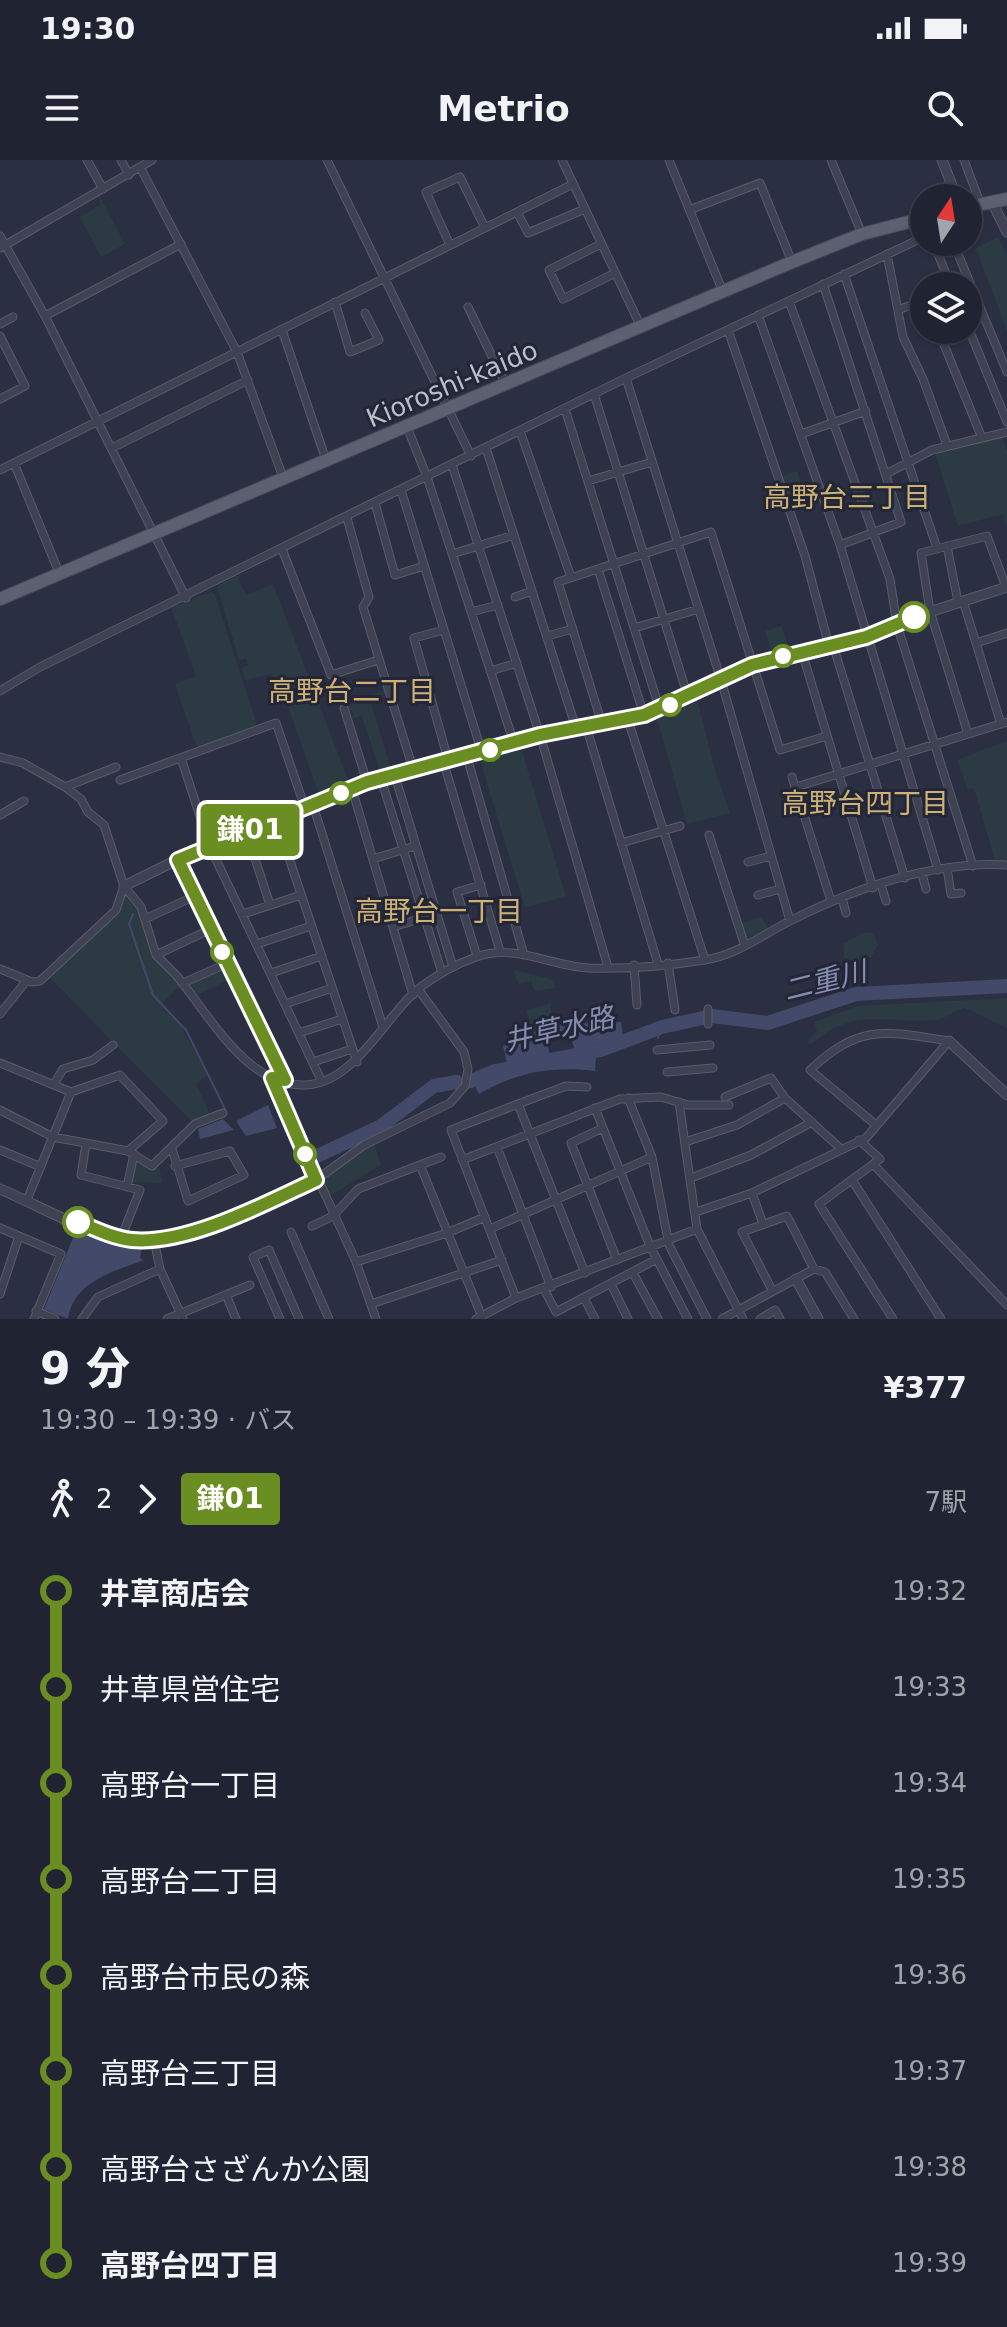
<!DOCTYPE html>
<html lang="ja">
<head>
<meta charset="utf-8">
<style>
	body { margin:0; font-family:"DejaVu Sans","Noto Sans JP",sans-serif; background:#282b3a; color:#f1f3f6; height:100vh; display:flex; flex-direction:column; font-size:30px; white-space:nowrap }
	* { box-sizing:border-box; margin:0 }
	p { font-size:26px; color:#a2a4ac }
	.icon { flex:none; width:44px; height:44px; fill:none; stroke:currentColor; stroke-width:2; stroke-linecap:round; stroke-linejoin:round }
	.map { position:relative; height:1159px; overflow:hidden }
	.drawer { display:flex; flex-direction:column; background:#202332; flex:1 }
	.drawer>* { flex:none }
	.badge { padding:0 16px; border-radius:6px; font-size:28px; line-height:52px }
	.needle { width:52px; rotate:12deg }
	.controls { position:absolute; left:910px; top:24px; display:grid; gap:16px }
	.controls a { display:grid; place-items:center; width:72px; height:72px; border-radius:50%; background:#202332; box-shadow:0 2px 6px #0004,0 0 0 2px #3d404d; font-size:40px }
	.map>.badge { position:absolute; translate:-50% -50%; box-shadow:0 0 0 4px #fff }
	.legs { display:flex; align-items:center; gap:12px; height:88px; padding:0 40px; font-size:26px }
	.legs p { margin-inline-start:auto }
	.summary { display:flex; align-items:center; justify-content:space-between; height:136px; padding:0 40px }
	h1 { font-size:44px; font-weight:800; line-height:60px }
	ul { padding:0 40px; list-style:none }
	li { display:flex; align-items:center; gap:28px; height:96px; font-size:30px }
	li i { display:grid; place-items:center; width:12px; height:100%; margin:0 10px; background:currentColor }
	li i::after { content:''; width:20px; height:20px; margin:-10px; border:6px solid; border-radius:50%; background:#202332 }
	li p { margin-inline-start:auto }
	li:first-child i { background:linear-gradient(#0000 50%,currentColor 0) }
	li:last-child i { background:linear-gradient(currentColor 50%,#0000 0) }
	.status { display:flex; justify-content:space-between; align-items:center; height:56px; padding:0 40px; background:#202332; direction:ltr }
	.status svg { height:22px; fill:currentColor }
	header { display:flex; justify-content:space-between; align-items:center; height:104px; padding:0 40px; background:#202332; font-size:36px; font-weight:800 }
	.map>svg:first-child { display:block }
	.green { fill:#2c3b43 }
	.water { fill:#424969 }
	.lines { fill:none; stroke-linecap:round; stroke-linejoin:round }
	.stream { stroke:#424969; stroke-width:2 }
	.river { stroke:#424969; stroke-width:14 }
	.minor-casing { stroke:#5a5c6c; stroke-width:9 }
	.tertiary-casing { stroke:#5a5c6c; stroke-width:11 }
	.primary-casing { stroke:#484b5b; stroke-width:14 }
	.minor { stroke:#3e4252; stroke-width:7 }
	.tertiary { stroke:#3e4252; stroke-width:9 }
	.primary { stroke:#5d6071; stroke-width:12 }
	.line-1-casing { stroke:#fff; stroke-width:18 }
	.line-1 { stroke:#6b8e23; stroke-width:12 }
	.stop-1-dot { fill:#fff; stroke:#6b8e23; stroke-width:4 }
	.labels { text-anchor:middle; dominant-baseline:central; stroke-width:6; stroke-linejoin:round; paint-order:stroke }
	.street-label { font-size:26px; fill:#bcbecb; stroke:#232637 }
	.neighbourhood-label { font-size:28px; fill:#cdb175; stroke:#232637 }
	.water-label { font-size:28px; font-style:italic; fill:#868eb0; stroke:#232637 }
</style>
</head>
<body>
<div class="status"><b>19:30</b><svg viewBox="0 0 49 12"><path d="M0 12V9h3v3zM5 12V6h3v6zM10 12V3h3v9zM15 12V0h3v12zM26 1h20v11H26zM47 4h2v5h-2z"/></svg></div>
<header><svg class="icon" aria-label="menu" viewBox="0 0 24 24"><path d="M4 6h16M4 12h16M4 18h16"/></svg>Metrio<svg class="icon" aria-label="search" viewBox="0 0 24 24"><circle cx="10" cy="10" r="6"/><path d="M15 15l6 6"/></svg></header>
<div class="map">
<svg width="1007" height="1159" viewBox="0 0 1007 1159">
	<rect width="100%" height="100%" fill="#2a2f42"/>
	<path class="green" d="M99 35 125 84 101 97 80 57 100 45Z
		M998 77 1007 95V171L976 88Z
		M1002 277 1007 291V367L1003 354 958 366 935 293Z
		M797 311 804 333 790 337 783 316Z
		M237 415 246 435 273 424 350 625 320 637 281 527 275 526 272 514 245 520 242 508 248 505 246 499 239 500 217 426Z
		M211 432 215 435 257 565 197 588 175 524 196 516 171 447Z
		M781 466 790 491 772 494 765 471Z
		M384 530 385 533 370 540 392 612 381 614 362 556 350 559 354 554 346 546Z
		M697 539 714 607 730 653 687 664 656 555Z
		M1007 581V703L995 700 974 628 968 629 957 600Z
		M520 585 566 736 525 748 479 597Z
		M125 731 139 748 153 796 180 825 160 845 179 863 208 915 196 923 210 954 193 963 49 817 117 754Z
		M762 756 768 769 746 779 741 764Z
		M865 772 873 773 878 784 871 797 856 803 844 797 843 784Z
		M222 809 230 819 198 835 191 827V823Z
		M514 810 554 820 555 828 534 831 531 821 518 824Z
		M1007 838V868L965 848C955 850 946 859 936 860 883 864 857 845 810 885L807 881 817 871 814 862 859 846Z
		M551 843V862L542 863 531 873 526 850Z
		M374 983 381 1005 328 1037 321 1019Z
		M139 1001 158 1005 163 1023 130 1022 135 1002Z"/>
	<path class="water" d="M621 862 623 876 575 891 569 871 546 876 550 896 507 903 503 886 529 877 542 865Z
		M596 896 595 911C552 906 517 912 479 934L474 925 499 915Z
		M268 945 277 968 246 976 236 961Z
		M223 959 234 970 200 979 198 969Z
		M77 1068 106 1082 142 1088 140 1098 144 1100C114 1111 73 1122 68 1159L44 1149Z"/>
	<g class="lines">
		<path class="stream" d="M133 754 129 764 153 835 186 870 225 949
			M658 878 659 868"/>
		<path class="river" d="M471 921 495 911 601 890 662 867 712 856 768 863 856 834 1007 826
			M313 998 381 966 434 926 457 922"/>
		<defs>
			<path id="minor" d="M87 0 103 29
				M121 0 129 15
				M327 0 471 296
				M562 0 641 167
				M669 0 723 132
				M831 0 862 74
				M964 0 981 45
				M140 7 237 192 284 320
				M689 50 760 23 792 102
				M517 52 528 73 585 49
				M0 76 45 156 186 438
				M933 82 951 126
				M953 82 1007 212
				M601 84 549 110 563 139 615 113
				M450 85 426 32 460 17 485 68
				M0 88 152 0
				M887 94 903 177 923 219 947 285
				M844 114 937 388
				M823 124 901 362 840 385
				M789 141 890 419 897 465 973 706
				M335 142 350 192 379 180 365 153
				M468 147 506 225
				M900 149 924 141
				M758 155 840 385 938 710
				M45 156 181 84
				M0 164 13 157
				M968 167 1007 262
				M282 170 326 300
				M728 170 805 396 829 486
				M938 170 982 278
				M0 176 25 226 0 239
				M626 218 721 520 790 761
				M594 234 688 537
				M565 249 660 550
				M407 267 427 317 514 583
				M520 271 571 417
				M801 274 866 251
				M112 288 248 220
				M486 288 576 568
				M14 303 60 415
				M452 305 540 575 608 807
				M0 310 573 24
				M886 314 932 290 1007 272
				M588 321 652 302
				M401 330 482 593
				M375 343 395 415 424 406
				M347 358 369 437 363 447 414 612
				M947 386 958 442
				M282 389 331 515 378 500
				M452 394 514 375
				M598 409 644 555
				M515 437 532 431
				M963 441 1001 564
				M471 452 498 445
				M634 468 699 449
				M444 470 414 478 449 603
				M547 476 573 469
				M976 483 1007 473
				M833 485 905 718
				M802 492 873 728
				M490 511 517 503
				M0 531 40 507 626 218 924 77
				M344 548 367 622
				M628 560 705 800
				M602 564 558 422 711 372 780 590 827 576
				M586 566 658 804
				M968 574 930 451 921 393 987 376 1006 427
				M0 597 23 603 65 627 81 639 88 652 104 665 124 726 141 747 156 795 176 815C209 854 246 927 305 925 354 924 385 857 418 829 435 816 456 804 476 797 514 783 551 806 589 808 626 809 668 806 704 800 736 796 763 774 792 760 856 728 934 701 1007 705
				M467 597 524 795
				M181 598 210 687 321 920
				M444 604 500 791
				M395 616 453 807
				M792 617 831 741
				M381 619 442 813
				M120 620 276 563 305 648
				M65 627 116 607
				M796 627 1007 562
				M352 629 413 835
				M313 645 383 867
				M0 655 24 641
				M276 659 357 902
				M246 671 270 745
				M709 675 745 786
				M621 683 680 666
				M373 699 415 686
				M748 702 771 696
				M947 708 951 734 961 733
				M922 714 926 729
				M881 725 886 741
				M758 735 781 729
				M842 738 846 753
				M243 754 301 735
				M145 759 195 736
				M393 767 422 758
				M257 784 311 766
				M156 795 211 769
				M477 796 457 732 481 725
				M668 803 675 850
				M634 805 637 845
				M0 809 32 822 40 821 116 750 124 726
				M271 813 322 796
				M183 823 228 803
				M285 844 332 828
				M708 849V864
				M0 854 27 820
				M299 873 342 859
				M657 890 710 885
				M313 902 352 889
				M0 903 71 932 120 915 163 961 128 991
				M667 912 713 908
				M272 918 356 1102 376 1159
				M54 924 63 909 93 900 113 885
				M725 937 771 918 785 938 840 988
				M628 938 652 997 669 1085 707 1159
				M679 942 697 1069 743 1159
				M518 944 566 926 587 927
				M595 948 650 1086 688 1159
				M0 950 53 977 128 991 152 1006 195 964 223 953
				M876 965 810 910C860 863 886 871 949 881
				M603 968 571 983 617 1100
				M859 980 880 999 819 1044 893 1159
				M685 982 737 965 785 938
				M86 984 81 1015 140 1030 121 1078
				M497 987 551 1127
				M172 989 188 1041 244 1015 230 991 175 1006
				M0 990 41 1007
				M462 1000 620 939 661 937 688 945H729
				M420 1005 441 997
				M874 1005 1007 1145
				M691 1018 751 995 812 962
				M316 1020 364 985 450 943 465 926 468 909 464 892 418 829
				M852 1020 941 1159
				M127 1027 134 994
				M752 1033 763 1064
				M27 1040 71 932
				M696 1052 752 1033 866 978 949 881
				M312 1066 333 1056 358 1029 420 1005 482 1157
				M0 1068 61 1094 34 1159
				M490 1069 652 997
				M291 1072 329 1159
				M154 1080 160 1109 183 1159
				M356 1102 447 1073 485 1057
				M633 1113 658 1159
				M611 1124 628 1159
				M544 1129 556 1152 657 1099
				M772 1130 742 1072 787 1056 814 1109
				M0 1134 19 1076
				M227 1137 236 1159
				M516 1138 451 970 518 944 585 1113
				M584 1138 595 1159
				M371 1144 502 1100
				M36 1151 55 1159
				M82 1159 98 1137 160 1109
				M167 1159 250 1125
				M280 1159 253 1097 269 1090 299 1159
				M476 1159 516 1138 697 1069
				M722 1159 814 1109 825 1112 854 1159
				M760 1159 775 1150 780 1159"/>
			<path id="tertiary" d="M942 0 957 38
				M992 42 1007 72
				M178 700 285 920
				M124 726 181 698 367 622 540 575 644 555 752 505 866 477 914 457 1007 427
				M949 881 1007 935
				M0 1029C41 1046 87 1075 131 1080 187 1086 265 1043 316 1020
				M796 1119 818 1159"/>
			<path id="primary" d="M968 47 1007 39
				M0 439 792 102 862 74 924 58"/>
		</defs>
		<use href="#minor" class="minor-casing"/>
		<use href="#tertiary" class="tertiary-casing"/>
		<use href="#primary" class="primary-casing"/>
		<use href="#minor" class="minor"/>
		<use href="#tertiary" class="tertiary"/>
		<use href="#primary" class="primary"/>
	</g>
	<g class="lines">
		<defs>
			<path id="line-1" d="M78 1062C95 1069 113 1078 132 1080 188 1085 266 1043 316 1020L272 918 285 920 178 700 367 622 540 575 644 555 752 505 866 477 914 457"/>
		</defs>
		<use href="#line-1" class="line-1-casing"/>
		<use href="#line-1" class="line-1"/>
	</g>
	<g class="stop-1-dot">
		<circle cx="914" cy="457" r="14"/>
		<circle cx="783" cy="496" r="10"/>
		<circle cx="670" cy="545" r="10"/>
		<circle cx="490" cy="590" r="10"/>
		<circle cx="341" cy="633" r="10"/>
		<circle cx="222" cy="792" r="10"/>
		<circle cx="305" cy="994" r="10"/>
		<circle cx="78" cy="1062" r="14"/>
	</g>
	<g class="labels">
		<g class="street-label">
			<text transform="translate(452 224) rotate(-23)">Kioroshi-kaido</text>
		</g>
		<g class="neighbourhood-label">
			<text x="847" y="337">高野台三丁目</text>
			<text x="352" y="531">高野台二丁目</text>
			<text x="865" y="643">高野台四丁目</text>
			<text x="439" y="751">高野台一丁目</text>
		</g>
		<g class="water-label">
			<text transform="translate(825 821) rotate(-14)">二重川</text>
			<text transform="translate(559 869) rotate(-13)">井草水路</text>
		</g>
	</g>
</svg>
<div class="controls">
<a><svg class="needle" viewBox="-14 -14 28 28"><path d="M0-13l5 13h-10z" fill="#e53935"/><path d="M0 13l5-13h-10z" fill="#a2a4ac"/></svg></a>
<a><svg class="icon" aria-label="layers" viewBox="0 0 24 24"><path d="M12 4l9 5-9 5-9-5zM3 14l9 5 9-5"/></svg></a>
</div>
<b class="badge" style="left:250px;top:670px;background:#6b8e23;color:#fff">鎌01</b>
</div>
<section class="drawer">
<div class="summary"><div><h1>9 分</h1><p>19:30 – 19:39 · バス</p></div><b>¥377</b></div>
<div class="legs"><svg class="icon" aria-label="walk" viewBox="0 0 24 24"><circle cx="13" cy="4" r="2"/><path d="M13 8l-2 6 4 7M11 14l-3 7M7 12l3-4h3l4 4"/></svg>2<svg class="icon" aria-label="forward" viewBox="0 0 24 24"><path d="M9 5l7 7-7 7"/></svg><b class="badge" style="background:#6b8e23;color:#fff">鎌01</b><p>7駅</p></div>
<ul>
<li><i style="color:#6b8e23"></i><b>井草商店会</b><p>19:32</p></li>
<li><i style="color:#6b8e23"></i><span>井草県営住宅</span><p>19:33</p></li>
<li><i style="color:#6b8e23"></i><span>高野台一丁目</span><p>19:34</p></li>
<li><i style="color:#6b8e23"></i><span>高野台二丁目</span><p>19:35</p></li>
<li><i style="color:#6b8e23"></i><span>高野台市民の森</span><p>19:36</p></li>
<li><i style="color:#6b8e23"></i><span>高野台三丁目</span><p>19:37</p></li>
<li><i style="color:#6b8e23"></i><span>高野台さざんか公園</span><p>19:38</p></li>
<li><i style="color:#6b8e23"></i><b>高野台四丁目</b><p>19:39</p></li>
</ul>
</section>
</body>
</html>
